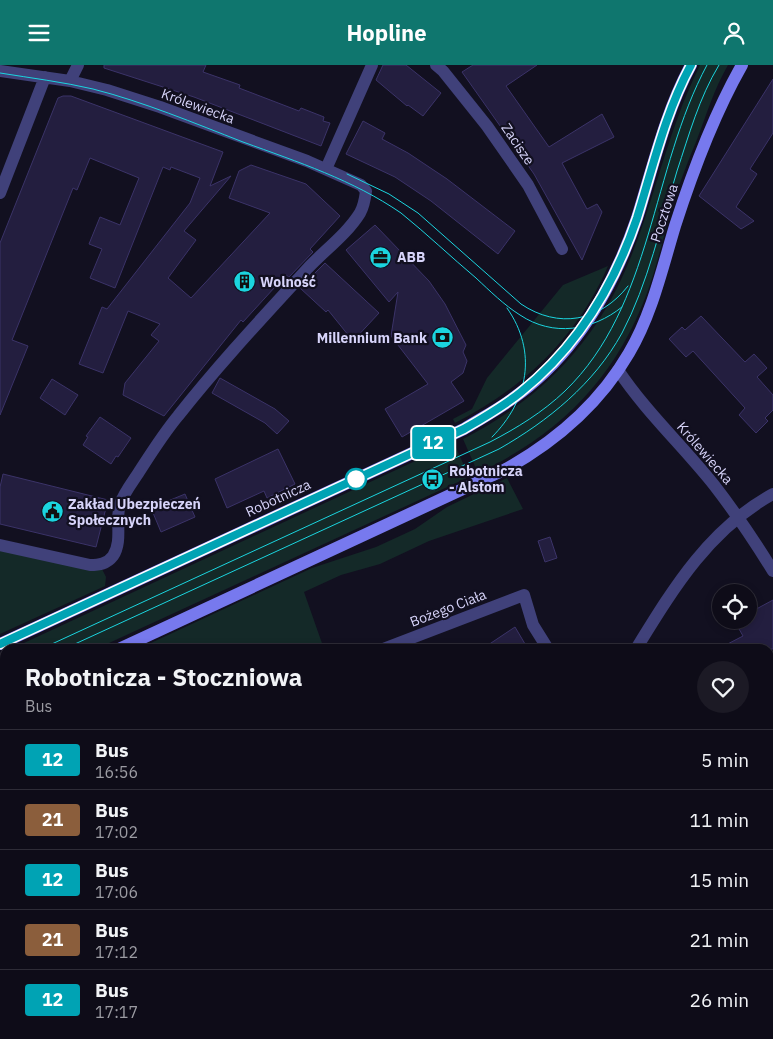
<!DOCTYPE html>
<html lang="en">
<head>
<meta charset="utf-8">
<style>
	body { margin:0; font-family:"IBM Plex Sans",sans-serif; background:#1c1a25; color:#f1f3f6; height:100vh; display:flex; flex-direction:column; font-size:19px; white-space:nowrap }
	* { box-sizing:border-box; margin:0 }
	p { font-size:16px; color:#9b9ba2 }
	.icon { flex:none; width:28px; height:28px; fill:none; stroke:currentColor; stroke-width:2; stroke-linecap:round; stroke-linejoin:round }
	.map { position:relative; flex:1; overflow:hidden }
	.details { position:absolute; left:0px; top:579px; width:774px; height:396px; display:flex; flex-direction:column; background:#0e0c18; border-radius:15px 15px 0 0; box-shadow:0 2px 8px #0003,0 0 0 1px #2e2c37 }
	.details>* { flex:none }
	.badge { padding:0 10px; border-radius:4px; font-size:18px; line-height:32px }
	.tools { position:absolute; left:712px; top:519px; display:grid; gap:10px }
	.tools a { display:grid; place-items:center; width:45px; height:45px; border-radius:50%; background:#0e0c18; box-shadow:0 2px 8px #0003,0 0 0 1px #2e2c37; font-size:25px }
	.map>.badge { position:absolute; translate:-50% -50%; box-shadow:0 0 0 2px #fff }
	.round { display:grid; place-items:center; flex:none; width:52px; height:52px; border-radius:26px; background:#1c1a25 }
	.overview { display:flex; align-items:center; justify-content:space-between; height:85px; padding:0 25px }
	h1 { font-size:24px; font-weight:800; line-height:38px }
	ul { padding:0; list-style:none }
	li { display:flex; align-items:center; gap:15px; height:60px; padding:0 25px; border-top:1px solid #2e2c37 }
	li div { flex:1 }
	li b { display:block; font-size:19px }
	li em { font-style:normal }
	li .badge { min-width:55px; font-weight:700; text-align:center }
	header { display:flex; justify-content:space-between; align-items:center; height:65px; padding:0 25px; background:#0f766e; color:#fff; font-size:22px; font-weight:800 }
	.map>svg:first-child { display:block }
	.green { fill:#142928 }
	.building { fill:#231e3f; stroke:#3b3368 }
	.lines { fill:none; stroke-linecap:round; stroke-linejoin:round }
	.minor { stroke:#40417a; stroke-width:12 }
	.secondary { stroke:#7779ee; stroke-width:12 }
	.tram { stroke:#1bd5df; stroke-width:1 }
	.line-casing { stroke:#fff; stroke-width:11 }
	.line { stroke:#00a3b4; stroke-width:8 }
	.stop-dot { fill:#fff; stroke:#00a3b4; stroke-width:2.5 }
	.labels { text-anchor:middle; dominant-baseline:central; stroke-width:4.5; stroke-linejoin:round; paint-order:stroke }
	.street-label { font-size:14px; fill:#d7d4fa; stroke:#121020 }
	.poi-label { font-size:14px; font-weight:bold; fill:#d7d4fa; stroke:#121020; text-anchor:start }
</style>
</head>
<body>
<header><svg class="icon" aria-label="menu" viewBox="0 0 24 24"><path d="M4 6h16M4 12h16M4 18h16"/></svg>Hopline<svg class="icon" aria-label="person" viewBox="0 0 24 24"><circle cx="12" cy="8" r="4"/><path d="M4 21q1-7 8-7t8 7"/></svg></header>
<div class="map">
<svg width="773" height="974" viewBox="0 0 773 974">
	<rect width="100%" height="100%" fill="#121020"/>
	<path class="green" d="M700 0H728C714 24 706 51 696 77 689 93 683 110 677 126 666 160 659 195 647 228 615 314 560 369 478 408L463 374C530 340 583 291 617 223 644 169 657 109 678 52 684 34 692 17 700 0Z
		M608 201C578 271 523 324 455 358L453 354 472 344 487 313 563 220Z
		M454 378 469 412 96 584H11Z
		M507 413 523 444 429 476 380 499 341 510 304 527 324 584H138L312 503 376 482 415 464 447 442Z
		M0 480 100 500 106 512 105 521 0 569Z
		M5 587V630L0 633V590Z
		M5 650V966L0 961V653Z
		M8 970H124L123 974H12Z"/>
	<path class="building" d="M104 0H206L203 7 240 20 239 23 299 46 301 43 324 52 323 56 330 58 321 81 194 32 104 3Z
		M383 0H406L441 28 423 51 408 40 407 41 376 15Z
		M473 0H537L506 21 549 82 602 49 614 72 562 98 587 144 597 139 602 147 582 195 534 109 462 7Z
		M773 14V68L750 104 757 109 736 142 754 156 741 164 699 131Z
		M63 31H71L223 87 210 121 231 111 184 166 196 175 168 213 191 233 270 148 229 133 239 106 251 100 306 119 340 151 310 184 313 187 289 212 286 210 243 257 241 255 164 351 123 330 125 318 159 276 151 270 160 259 128 246 103 308 79 299 102 242 107 244 190 138 200 113 171 102 170 105 163 102 115 223 90 213 102 184 89 179 100 152 120 160 139 113 90 93 77 125 73 123 12 275 28 281 0 350V178L58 33Z
		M363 56 385 68 382 74 408 88 447 114 515 166 498 189 431 136 395 112 346 89Z
		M375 160 429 216 445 239 466 280 463 287 467 296 463 308 451 317 464 336 402 372 385 344 428 319 391 271 398 227 389 237 346 185Z
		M325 198 379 248 353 276 328 245 326 247 300 223Z
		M701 251 745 297 754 289 767 303 757 312 773 330V345L765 353 768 356 756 368 739 350 745 343 693 286 686 292 669 274 682 262 685 265Z
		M220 313 275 344 289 356 277 369 265 358 212 328Z
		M52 314 78 330 65 350 40 333Z
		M100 352 131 373 118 392 116 391 111 399 83 380 88 372 86 371Z
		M278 384 295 419 267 433 264 426 227 443 215 414Z
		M3 409 108 435 96 482 0 459V422Z
		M185 429 195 452 161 467 151 443Z
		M550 472 557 493 545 497 538 476Z
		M773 535V584H718L743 571 734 555H749V548Z
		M515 562 528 584H482Z"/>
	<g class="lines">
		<path class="minor" d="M436 0 443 6 487 61 528 120 562 184
			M0 6 70 16 107 25 160 42 307 96 361 120 366 126C365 134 364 141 360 148 347 169 325 185 308 203 264 251 219 299 178 351 163 369 150 390 137 410 131 419 124 428 120 439 115 455 123 476 113 491 107 499 99 500 90 500L0 480
			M70 16 78 0
			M326 104 372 0
			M0 128 45 12
			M618 305C646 347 683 381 714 420 735 447 755 477 773 506
			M383 584 524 530 533 560 548 584
			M636 584C673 524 709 464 773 429
			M257 974 262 970"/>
		<path class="secondary" d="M0 579 464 364C480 354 497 345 512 334 574 291 613 223 637 153 653 102 665 48 691 0
			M119 584 506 404C556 376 600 338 629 288 652 249 662 204 675 161 693 105 713 51 742 0
			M0 643 5 640"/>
		<path class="tram" d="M0 8C31 13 63 17 93 24 144 37 194 58 243 77 298 97 353 115 401 148 427 169 451 192 476 213 490 226 504 240 520 250 553 272 592 266 622 242
			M347 109 389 129 418 148 521 239C558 264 600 257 628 221
			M492 372C528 336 538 287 507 243
			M41 584 490 377C517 363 543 347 565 326 653 241 651 104 707 0
			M64 584 499 384C548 356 594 319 622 268 648 219 661 159 677 106 689 70 699 33 719 0
			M0 604 5 601
			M0 616 5 613"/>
	</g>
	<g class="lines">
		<defs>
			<path id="line" d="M0 579 464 364C483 353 504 341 521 327 577 282 614 221 637 153 653 102 665 48 691 0"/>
		</defs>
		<use href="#line" class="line-casing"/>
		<use href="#line" class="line"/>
	</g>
	<defs>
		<symbol id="office-disc" viewBox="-11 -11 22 22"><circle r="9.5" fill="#1bd5df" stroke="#121020"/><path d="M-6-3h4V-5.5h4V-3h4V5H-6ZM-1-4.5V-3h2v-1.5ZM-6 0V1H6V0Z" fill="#111"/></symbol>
		<symbol id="building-disc" viewBox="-11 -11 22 22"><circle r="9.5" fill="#1bd5df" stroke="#121020"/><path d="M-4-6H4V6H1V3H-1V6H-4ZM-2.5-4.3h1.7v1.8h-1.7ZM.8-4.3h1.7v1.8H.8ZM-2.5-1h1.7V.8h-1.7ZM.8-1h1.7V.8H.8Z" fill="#111"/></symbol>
		<symbol id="bank-disc" viewBox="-11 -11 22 22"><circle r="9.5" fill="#1bd5df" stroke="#121020"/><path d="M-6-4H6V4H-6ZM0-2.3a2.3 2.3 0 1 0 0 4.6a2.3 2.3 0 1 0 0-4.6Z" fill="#111"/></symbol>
		<symbol id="bus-disc" viewBox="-11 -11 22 22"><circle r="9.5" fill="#1bd5df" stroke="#121020"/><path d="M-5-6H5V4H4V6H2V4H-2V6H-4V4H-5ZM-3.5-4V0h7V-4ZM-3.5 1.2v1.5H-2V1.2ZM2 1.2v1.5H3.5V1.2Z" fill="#111"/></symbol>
		<symbol id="civic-disc" viewBox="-11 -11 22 22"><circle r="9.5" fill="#1bd5df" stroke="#121020"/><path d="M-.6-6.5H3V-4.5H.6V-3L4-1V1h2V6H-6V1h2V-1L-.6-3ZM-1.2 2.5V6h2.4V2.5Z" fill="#111"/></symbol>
	</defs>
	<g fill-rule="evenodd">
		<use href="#office-disc" x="368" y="180" width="25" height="25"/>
		<use href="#building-disc" x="232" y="204" width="25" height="25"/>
		<use href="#bank-disc" x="430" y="260" width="25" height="25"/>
		<use href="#bus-disc" x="420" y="402" width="25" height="25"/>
		<use href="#civic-disc" x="40" y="434" width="25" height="25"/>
	</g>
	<circle class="stop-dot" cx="356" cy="414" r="10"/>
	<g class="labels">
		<g class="street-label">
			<text transform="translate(198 41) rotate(20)">Królewiecka</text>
			<text transform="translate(518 79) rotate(56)">Zacisze</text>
			<text transform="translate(664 148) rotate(-72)">Pocztowa</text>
			<text transform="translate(705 388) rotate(49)">Królewiecka</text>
			<text transform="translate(278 433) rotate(-25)">Robotnicza</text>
			<text transform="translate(448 543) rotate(-21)">Bożego Ciała</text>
		</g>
		<g class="poi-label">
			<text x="397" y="192">ABB</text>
			<text x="260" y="217">Wolność</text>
			<text x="427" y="273" text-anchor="end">Millennium Bank</text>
			<text x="449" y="406">Robotnicza<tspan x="449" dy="16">- Alstom</tspan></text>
			<text x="68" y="439">Zakład Ubezpieczeń<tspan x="68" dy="16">Społecznych</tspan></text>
		</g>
	</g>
</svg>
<div class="tools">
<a><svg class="icon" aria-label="locate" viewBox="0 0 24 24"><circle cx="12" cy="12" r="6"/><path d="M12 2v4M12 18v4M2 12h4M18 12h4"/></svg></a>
</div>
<b class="badge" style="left:433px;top:378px;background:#00a3b4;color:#fff">12</b>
<section class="details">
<div class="overview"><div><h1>Robotnicza - Stoczniowa</h1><p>Bus</p></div><a class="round"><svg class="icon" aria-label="heart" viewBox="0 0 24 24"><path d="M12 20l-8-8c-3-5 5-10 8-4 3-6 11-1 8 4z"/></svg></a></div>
<ul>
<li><span class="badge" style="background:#00a3b4;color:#fff">12</span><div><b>Bus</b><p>16:56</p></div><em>5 min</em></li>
<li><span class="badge" style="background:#8b5e3c;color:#fff">21</span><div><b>Bus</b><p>17:02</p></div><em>11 min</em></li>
<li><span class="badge" style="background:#00a3b4;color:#fff">12</span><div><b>Bus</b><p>17:06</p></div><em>15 min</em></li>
<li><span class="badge" style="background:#8b5e3c;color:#fff">21</span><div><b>Bus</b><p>17:12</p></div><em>21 min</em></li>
<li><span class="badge" style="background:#00a3b4;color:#fff">12</span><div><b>Bus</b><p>17:17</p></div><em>26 min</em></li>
</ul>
</section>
</div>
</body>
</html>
